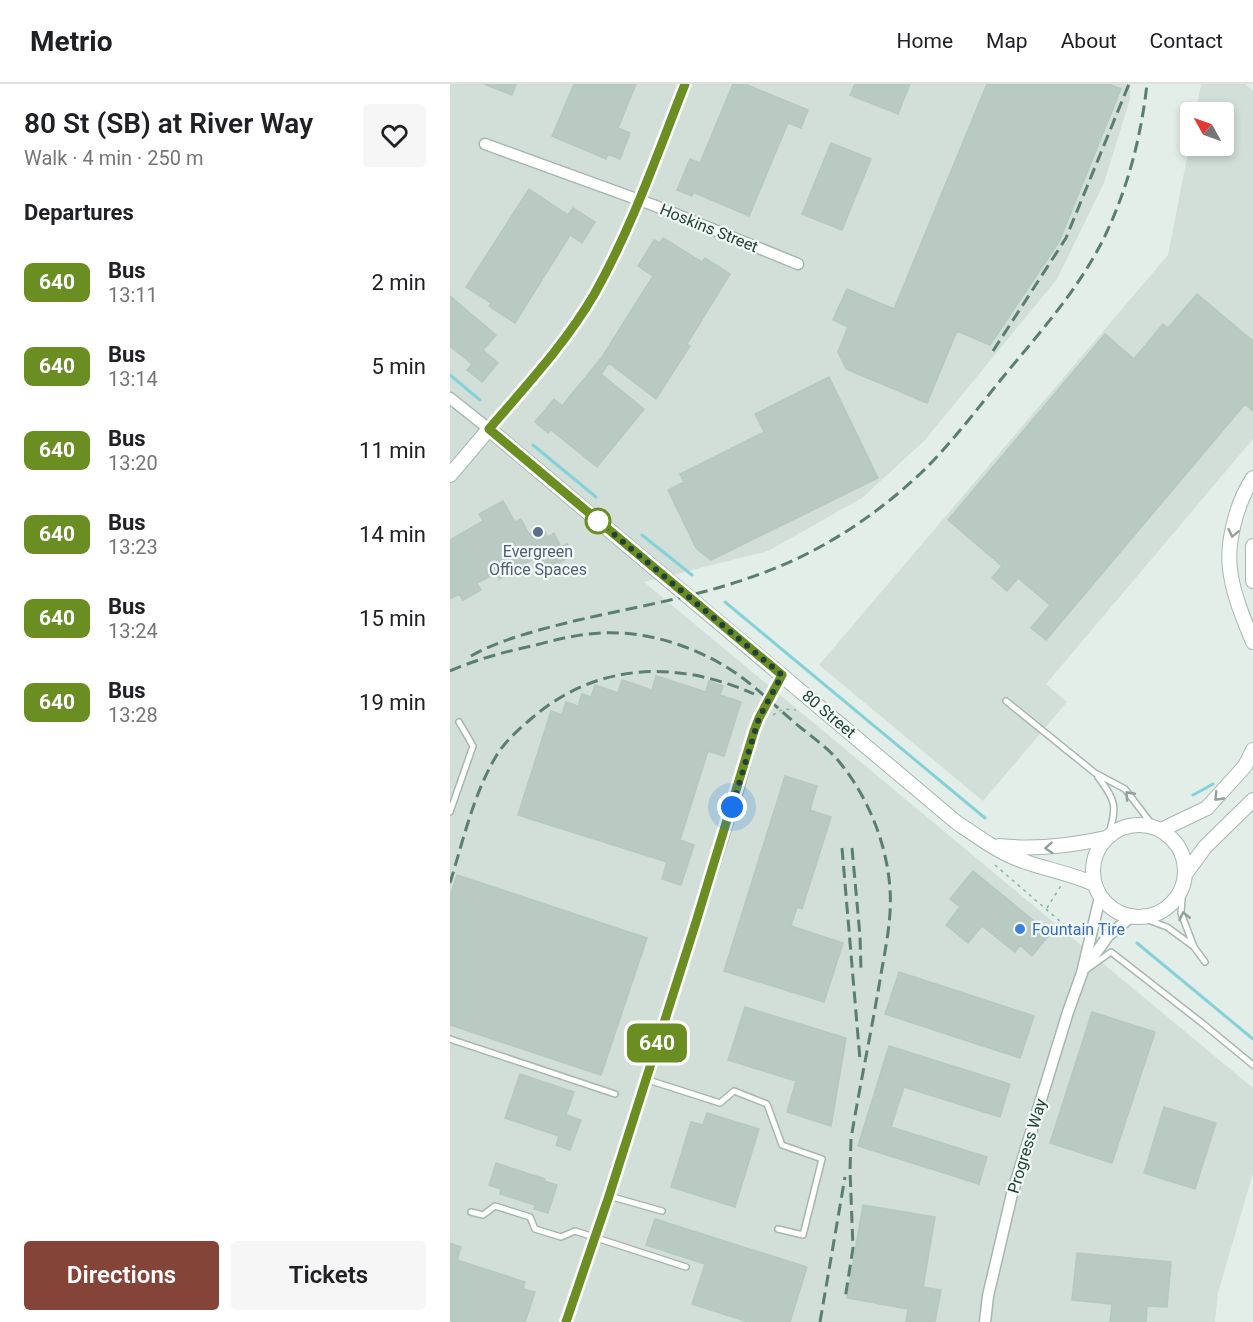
<!DOCTYPE html>
<html lang="en">
<head>
<meta charset="utf-8">
<style>
	body { margin:0; font-family:Roboto,sans-serif; background:#f6f6f6; color:#202124; height:100vh; display:flex; flex-direction:column; font-size:22px; white-space:nowrap }
	* { box-sizing:border-box; margin:0 }
	p { font-size:20px; color:#757577 }
	.icon { flex:none; width:33px; height:33px; fill:none; stroke:currentColor; stroke-width:2; stroke-linecap:round; stroke-linejoin:round }
	.map { position:relative; flex:1; overflow:hidden }
	.details { display:flex; flex-direction:column; background:#fff; width:450px }
	.details>* { flex:none }
	.badge { padding:0 12px; border-radius:9px; font-size:21px; line-height:39px }
	.needle { width:39px; rotate:310deg }
	.controls { position:absolute; left:730px; top:18px; display:grid; gap:12px }
	.controls a { display:grid; place-items:center; width:54px; height:54px; border-radius:6px; background:#fff; box-shadow:0 3px 9px #0003; font-size:30px }
	.you { position:absolute; width:30px; height:30px; margin:-15px; border:4px solid #fff; border-radius:50%; background:#1a73e8; box-shadow:0 0 0 9px #1a73e833 }
	.map>.badge { position:absolute; translate:-50% -50%; box-shadow:0 0 0 3px #fff }
	h2 { padding:0 24px; font-size:22px; line-height:54px }
	.round { display:grid; place-items:center; flex:none; width:63px; height:63px; border-radius:6px; background:#f6f6f6 }
	.summary { display:flex; align-items:center; justify-content:space-between; height:102px; padding:0 24px }
	h1 { font-size:28px; font-weight:600; line-height:45px }
	.cta { display:flex; gap:12px; margin-top:auto; padding:12px 24px }
	.cta a { flex:1; height:69px; border-radius:6px; background:#844538; color:#fff; font-size:24px; font-weight:600; line-height:69px; text-align:center }
	.cta a+a { background:#f6f6f6; color:#202124 }
	ul { padding:0; list-style:none }
	li { display:flex; align-items:center; gap:18px; height:84px; padding:0 24px }
	li div { flex:1 }
	li b { display:block; font-size:22px }
	li em { font-style:normal }
	li .badge { min-width:66px; font-weight:700; text-align:center }
	header { display:flex; align-items:center; gap:36px; box-sizing:border-box; height:84px; padding:0 30px; background:#fff; border-bottom:2px solid #e0e0e0 }
	header strong { font-size:28px }
	nav { display:flex; gap:33px; margin-inline-start:auto; font-size:21px }
	main { display:flex; flex:1; min-height:0 }
	.map>svg:first-child { display:block }
	.built { fill:#d1dfd8 }
	.lines { fill:none; stroke-linecap:round; stroke-linejoin:round }
	.stream { stroke:#86d1d9; stroke-width:3 }
	.building { fill:#b8cac2; stroke:#b5c9bf; stroke-width:1.5 }
	.service-casing { stroke:#a5b7b0; stroke-width:8 }
	.minor-casing { stroke:#a5b7b0; stroke-width:13 }
	.tertiary-casing { stroke:#a5b7b0; stroke-width:16 }
	.path { stroke:#80b5a2; stroke-width:1.5; stroke-dasharray:3 4.5; stroke-linecap:butt }
	.service { stroke:#fff; stroke-width:5 }
	.minor { stroke:#fff; stroke-width:10 }
	.tertiary { stroke:#fff; stroke-width:14 }
	.rail { stroke:#5b7e72; stroke-width:3; stroke-dasharray:12 6; stroke-linecap:butt }
	.oneway { stroke:#90a09b }
	.line-casing { stroke:#fff; stroke-width:14 }
	.line { stroke:#6b8e23; stroke-width:9 }
	.walk { stroke:#204237; stroke-width:6; stroke-dasharray:0 10.8 }
	.stop-dot { fill:#fff; stroke:#6b8e23; stroke-width:3 }
	.service-dot { fill:#5c6f8a; stroke:#f4faf7; stroke-width:2 }
	.shop-dot { fill:#3f7fe0; stroke:#f4faf7; stroke-width:2 }
	.labels { text-anchor:middle; dominant-baseline:central; stroke-width:4.5; stroke-linejoin:round; paint-order:stroke }
	.street-label { font-size:16px; fill:#204237; stroke:#f4faf7 }
	.service-label { font-size:16px; fill:#4e5e75; stroke:#f4faf7 }
	.shop-label { font-size:16px; fill:#366cbe; stroke:#f4faf7; text-anchor:start }
</style>
</head>
<body>
<header>
<strong>Metrio</strong>
<nav><a>Home</a><a>Map</a><a>About</a><a>Contact</a></nav>
</header>
<main>
<section class="details">
<div class="summary"><div><h1>80 St (SB) at River Way</h1><p>Walk · 4 min · 250 m</p></div><a class="round"><svg class="icon" aria-label="heart" viewBox="0 0 24 24"><path d="M12 20l-8-8c-3-5 5-10 8-4 3-6 11-1 8 4z"/></svg></a></div>
<h2>Departures</h2>
<ul>
<li><span class="badge" style="background:#6b8e23;color:#fff">640</span><div><b>Bus</b><p>13:11</p></div><em>2 min</em></li>
<li><span class="badge" style="background:#6b8e23;color:#fff">640</span><div><b>Bus</b><p>13:14</p></div><em>5 min</em></li>
<li><span class="badge" style="background:#6b8e23;color:#fff">640</span><div><b>Bus</b><p>13:20</p></div><em>11 min</em></li>
<li><span class="badge" style="background:#6b8e23;color:#fff">640</span><div><b>Bus</b><p>13:23</p></div><em>14 min</em></li>
<li><span class="badge" style="background:#6b8e23;color:#fff">640</span><div><b>Bus</b><p>13:24</p></div><em>15 min</em></li>
<li><span class="badge" style="background:#6b8e23;color:#fff">640</span><div><b>Bus</b><p>13:28</p></div><em>19 min</em></li>
</ul>
<div class="cta"><a>Directions</a><a>Tickets</a></div>
</section>
<div class="map">
<svg width="803" height="1238" viewBox="0 0 803 1238">
	<rect width="100%" height="100%" fill="#e3eee9"/>
	<path class="built" d="M0 0H680V15L654 99 607 195 475 356 412 414 318 467 194 498 803 1004V1089L768 1209 765 1238H0Z
		M751 0H795L803 7V355L596 600 617 618 533 717 369 581 718 171 741 53V62H774V28H746Z"/>
	<g class="lines">
		<path class="stream" d="M0 291 30 316
			M83 361 146 413
			M192 451 242 491
			M275 518 535 734
			M743 711 763 700
			M687 859 803 955"/>
	</g>
	<path class="building" d="M34 0H66L62 11Z
		M124 0H186L168 44 180 49 170 75 158 70 156 75 102 52Z
		M283 0H295L358 26 351 44 338 39 299 132 243 108 242 112 227 106 240 75 250 79Z
		M405 0H460L448 30 400 11Z
		M537 0H659L671 5 609 158 540 261 507 247 477 319 396 285 388 268 398 243 383 236 397 205 444 225Z
		M381 59 421 75 392 146 352 130Z
		M79 105 118 131 123 124 145 138 132 159 120 151 65 239 39 222 41 219 16 203Z
		M213 154 252 178 255 174 280 190 237 260 240 262 206 315 159 279 151 290 194 325 147 383 101 346 98 349 85 338 104 315 112 322 152 273 203 192 188 182 204 156 210 159Z
		M747 210 803 257V327L795 320 596 556 581 544 600 521 568 494 557 507 542 494 552 482 498 436 655 250 684 275 713 240 718 244Z
		M0 212 46 251 33 266 48 279 32 298 17 286 22 280 0 262Z
		M379 293 428 394 261 476 246 464 218 406 234 398 230 390 314 348 305 330Z
		M53 417 65 438 71 435 79 450 92 443 98 453 104 449 111 463 117 460 123 471 94 488 85 474 49 495 46 489 27 499 31 506 13 516 9 510 0 515V456L33 437 29 430Z
		M206 592 256 608 259 597 273 602 270 611 291 618 274 672 258 667 230 756 244 761 231 801 212 795 217 778 68 731 101 627 112 631 116 618 128 622 132 610 141 613 145 601 168 609 172 596 202 606Z
		M335 692 367 702 360 726 381 733 352 825 347 823 341 842 393 859 374 918 274 887Z
		M523 787 600 850 582 872 570 861 565 868 532 842 518 859 496 841 510 823 500 815Z
		M7 791 197 854 151 991 0 941V812Z
		M449 888 584 932 570 974 435 930Z
		M295 923 396 954 381 1042 337 1028 346 997 278 976Z
		M642 928 705 948 662 1079 600 1059Z
		M439 962 560 1000 550 1033 454 1003 441 1043 537 1073 529 1100 408 1062Z
		M70 990 124 1008 116 1031 131 1036 120 1066 106 1061 109 1052 55 1034Z
		M714 1023 766 1039 745 1105 694 1089Z
		M257 1029 309 1045 285 1123 221 1103 241 1038 253 1041Z
		M46 1079 95 1095 94 1097 107 1101 98 1129 84 1125 85 1121 50 1110 51 1105 39 1101Z
		M413 1121 485 1133 473 1203 491 1206 485 1238H456L458 1225 397 1214Z
		M205 1135 357 1183 340 1238H298L242 1220 255 1180 196 1161Z
		M0 1159 11 1163 7 1176 75 1198 73 1205 85 1208 75 1238H0Z
		M627 1169 721 1178 717 1223 697 1222 696 1238H660L662 1220 622 1216Z"/>
	<g class="lines">
		<defs>
			<path id="service" d="M556 617 645 689 675 705 704 743
				M648 693C667 718 667 723 658 753
				M0 728 23 662 9 638
				M733 801 731 829 744 863 755 878
				M693 834 717 843 743 862
				M640 883 661 868 752 939 803 981
				M0 955 165 1010
				M195 995 270 1019 284 1007 317 1020 332 1061 372 1075 353 1151 328 1145
				M159 1112 212 1127
				M21 1128 33 1131 45 1122 80 1133 85 1145 111 1153 125 1147 236 1183"/>
			<path id="minor" d="M35 60 203 121 348 180
				M0 314 39 345C76 302 116 259 145 209 183 143 207 71 235 0
				M635 884 658 852 681 833
				M116 1238 159 1112 246 838 288 706 300 660 309 634 332 590
				M535 1238 538 1212 562 1110 618 928 632 889 650 813"/>
			<path id="tertiary" d="M0 391 39 345 506 738C528 753 551 770 576 778 599 786 622 790 644 800
				M803 394C786 420 775 462 781 492 785 515 794 536 803 558
				M803 462V497
				M643 787a46 46 0 1 1 92 0a46 46 0 1 1-92 0Z
				M711 746 757 724 795 682 803 666
				M549 762C586 766 620 762 656 754
				M736 789 755 763 803 716"/>
		</defs>
		<use href="#service" class="service-casing"/>
		<use href="#minor" class="minor-casing"/>
		<use href="#tertiary" class="tertiary-casing"/>
		<path class="path" d="M323 631 333 625 346 626
			M545 781 619 845 633 840
			M597 824 612 800"/>
		<use href="#service" class="service"/>
		<use href="#minor" class="minor"/>
		<use href="#tertiary" class="tertiary"/>
		<path class="rail" d="M543 267 616 154 679 0
			M21 572C49 556 88 546 120 538 183 523 249 513 310 490 371 468 424 433 471 389 503 358 530 321 558 287 593 245 628 205 653 156 677 107 691 54 697 0
			M0 587C27 575 58 567 86 561 104 556 121 552 139 550 186 544 238 559 278 584 302 599 323 620 344 638 360 652 378 663 391 680 419 715 437 761 440 805 442 833 436 862 431 890 422 945 410 1000 401 1055L400 1086 403 1164 395 1215
			M392 764 410 976
			M402 764 410 852 411 886
			M0 799C13 757 23 712 45 674 54 658 68 646 82 634 147 578 228 576 304 610
			M370 1238 395 1093"/>
	</g>
	<defs><path id="oneway-chevron" d="M-2-3.5L2.5 0L-2 3.5" fill="none" stroke-width="1.6" stroke-linecap="round" stroke-linejoin="round" transform="scale(1.5)"/></defs>
	<g class="oneway">
		<use href="#oneway-chevron" transform="translate(783 449) rotate(102)"/>
		<use href="#oneway-chevron" transform="translate(679 711) rotate(-132)"/>
		<use href="#oneway-chevron" transform="translate(768 713) rotate(134)"/>
		<use href="#oneway-chevron" transform="translate(599 764) rotate(176)"/>
		<use href="#oneway-chevron" transform="translate(734 832) rotate(-103)"/>
	</g>
	<g class="lines">
		<defs>
			<path id="line" d="M116 1238 159 1112 246 838 304 647 309 634 332 591 39 345C76 302 116 259 145 209 182 143 207 71 235 0"/>
		</defs>
		<use href="#line" class="line-casing"/>
		<use href="#line" class="line"/>
		<path class="walk" d="M148 437 332 591 309 634 282 723"/>
	</g>
	<circle class="stop-dot" cx="148" cy="437" r="12"/>
	<circle class="service-dot" cx="88" cy="448" r="6"/>
	<circle class="shop-dot" cx="570" cy="845" r="6"/>
	<g class="labels">
		<g class="street-label">
			<text transform="translate(259 144) rotate(22)">Hoskins Street</text>
			<text transform="translate(379 630) rotate(40)">80 Street</text>
			<text transform="translate(577 1062) rotate(-73)">Progress Way</text>
		</g>
		<g class="service-label">
			<text x="88" y="467">Evergreen<tspan x="88" dy="18">Office Spaces</tspan></text>
		</g>
		<g class="shop-label">
			<text x="582" y="845">Fountain Tire</text>
		</g>
	</g>
</svg>
<div class="controls">
<a><svg class="needle" viewBox="-14 -14 28 28"><path d="M0-13l5 13h-10z" fill="#e53935"/><path d="M0 13l5-13h-10z" fill="#757577"/></svg></a>
</div>
<div class="you" style="left:282px;top:723px"></div>
<b class="badge" style="left:207px;top:959px;background:#6b8e23;color:#fff">640</b>
</div>
</main>
</body>
</html>
